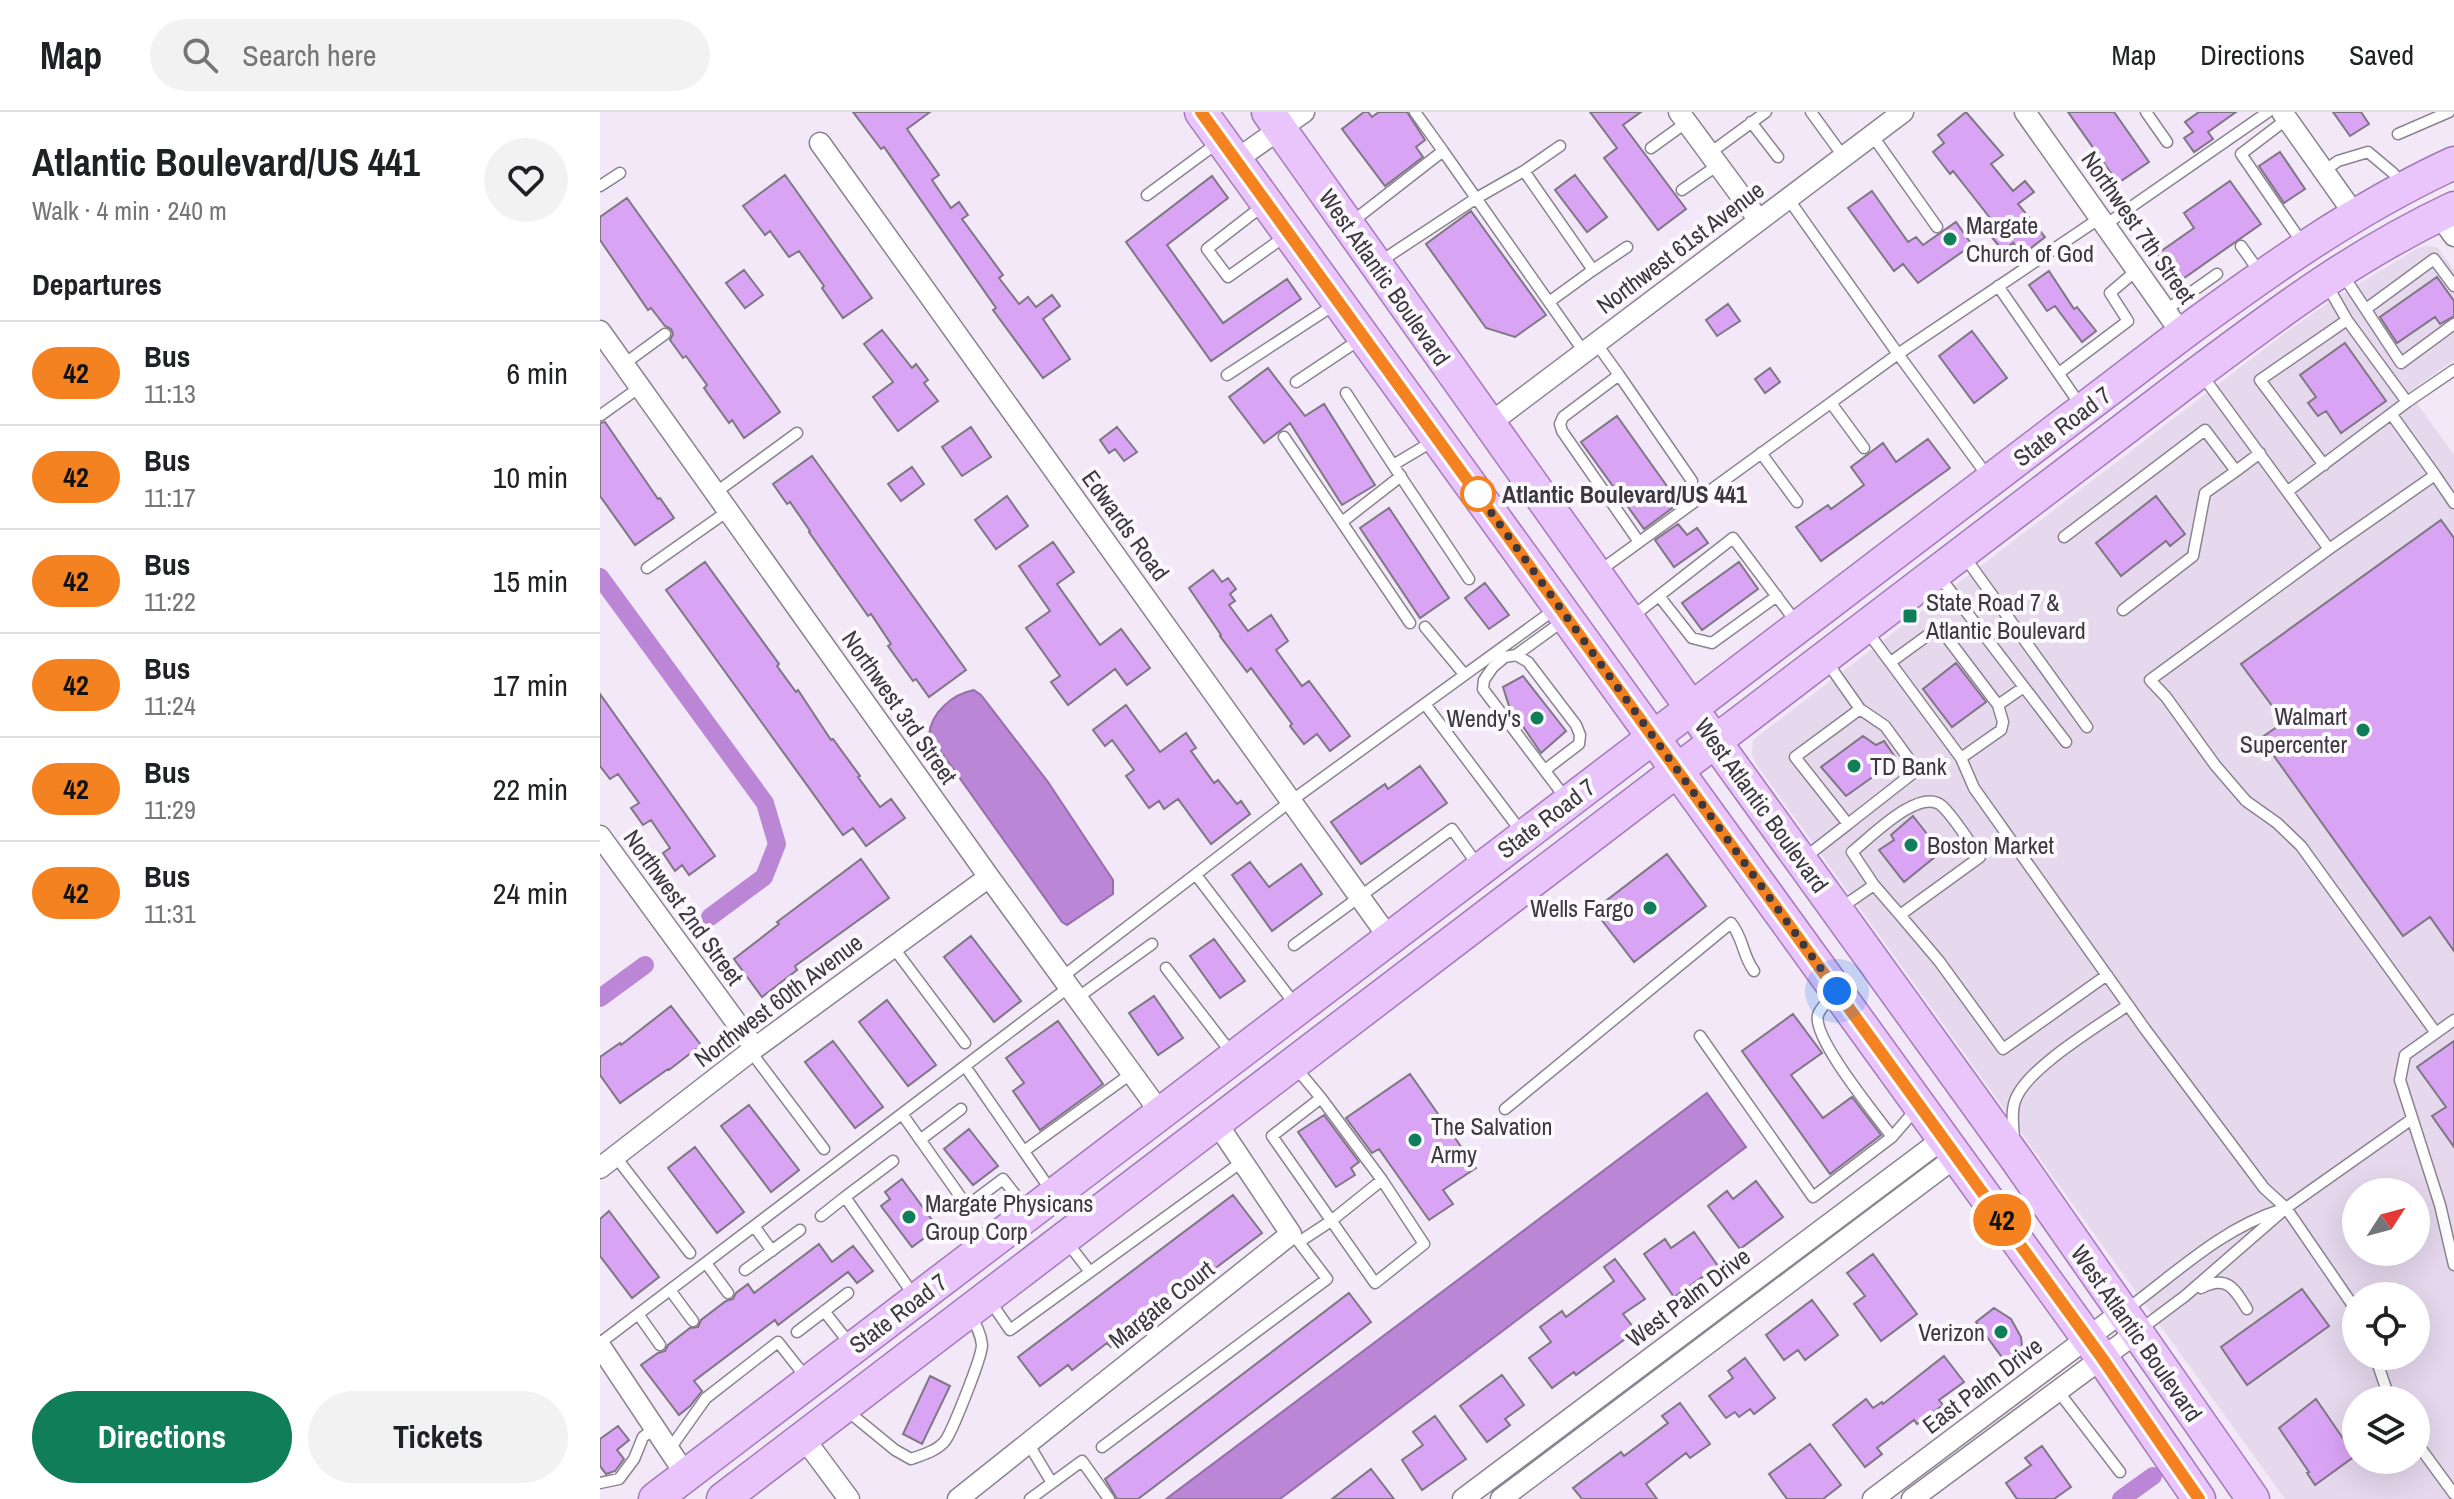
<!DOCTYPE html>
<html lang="en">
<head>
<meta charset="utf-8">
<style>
	body { margin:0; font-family:"Archivo Narrow",sans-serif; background:#f2f2f2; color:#202124; height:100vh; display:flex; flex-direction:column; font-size:30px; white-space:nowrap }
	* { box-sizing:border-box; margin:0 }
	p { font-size:26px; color:#757577 }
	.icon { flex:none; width:44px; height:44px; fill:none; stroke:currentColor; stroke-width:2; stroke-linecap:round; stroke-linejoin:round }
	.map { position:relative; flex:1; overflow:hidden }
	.side { display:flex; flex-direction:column; background:#fff; width:600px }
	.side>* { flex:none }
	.badge { padding:0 16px; border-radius:26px; font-size:28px; line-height:52px }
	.needle { width:52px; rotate:54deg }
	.fabs { position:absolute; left:1742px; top:1066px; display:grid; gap:16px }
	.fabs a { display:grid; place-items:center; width:88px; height:88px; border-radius:50%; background:#fff; box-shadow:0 8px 32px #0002; font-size:40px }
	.you { position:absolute; width:40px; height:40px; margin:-20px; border:6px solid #fff; border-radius:50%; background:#1a73e8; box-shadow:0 0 0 12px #1a73e833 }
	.map>.badge { position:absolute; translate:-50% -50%; box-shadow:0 0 0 4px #fff }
	h2 { padding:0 32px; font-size:30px; line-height:72px }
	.round { display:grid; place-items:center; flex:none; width:84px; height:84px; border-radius:42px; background:#f2f2f2 }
	.head { display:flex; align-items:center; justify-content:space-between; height:136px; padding:0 32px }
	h1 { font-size:38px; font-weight:700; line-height:60px }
	.button { display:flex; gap:16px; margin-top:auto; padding:16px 32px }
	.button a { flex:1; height:92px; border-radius:48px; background:#117e5a; color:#fff; font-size:32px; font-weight:700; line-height:92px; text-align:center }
	.button a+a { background:#f2f2f2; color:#202124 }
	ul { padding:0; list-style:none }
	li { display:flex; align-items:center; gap:24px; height:104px; padding:0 32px; border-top:2px solid #e0e0e0 }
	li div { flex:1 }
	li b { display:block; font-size:30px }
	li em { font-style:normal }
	li .badge { min-width:88px; font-weight:700; text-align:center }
	header { display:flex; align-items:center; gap:48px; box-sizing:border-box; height:112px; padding:0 40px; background:#fff; border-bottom:2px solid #e0e0e0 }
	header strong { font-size:38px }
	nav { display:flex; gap:44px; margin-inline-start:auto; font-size:28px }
	.search { width:560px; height:72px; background:#f2f2f2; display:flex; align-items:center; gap:20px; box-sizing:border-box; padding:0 28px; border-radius:44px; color:#757577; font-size:30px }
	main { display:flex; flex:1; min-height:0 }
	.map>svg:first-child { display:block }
	.built { fill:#e6d8ed; fill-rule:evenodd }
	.water { fill:#bb86d5; stroke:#956fa8; stroke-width:2 }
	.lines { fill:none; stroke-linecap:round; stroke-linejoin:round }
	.canal { stroke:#bb86d5; stroke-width:18 }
	.building { fill:#daa4f5; stroke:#7e7683; stroke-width:2 }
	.lane-casing { stroke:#8c8390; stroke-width:13 }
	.street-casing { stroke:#8c8390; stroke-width:23 }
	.primary-casing { stroke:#a37ab8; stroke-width:35 }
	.lane { stroke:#fff; stroke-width:10 }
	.street { stroke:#fff; stroke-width:20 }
	.primary { stroke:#e9c5fb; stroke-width:32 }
	.line-casing { stroke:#fff; stroke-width:18 }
	.line { stroke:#f58220; stroke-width:12 }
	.walk { stroke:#3c383e; stroke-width:8; stroke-dasharray:0 14.4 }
	.poi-dot { fill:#117e5a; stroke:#fbf8fe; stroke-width:3 }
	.stop-dot { fill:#fff; stroke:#f58220; stroke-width:4 }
	.labels { text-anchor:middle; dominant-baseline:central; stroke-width:8; stroke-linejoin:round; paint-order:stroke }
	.poi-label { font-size:24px; fill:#3c383e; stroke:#fbf8fe; text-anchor:start }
	.street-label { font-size:24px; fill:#3c383e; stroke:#fbf8fe }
	.stop-label { font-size:24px; font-weight:bold; fill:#3c383e; stroke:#fbf8fe; text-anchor:start }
</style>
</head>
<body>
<header>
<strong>Map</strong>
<div class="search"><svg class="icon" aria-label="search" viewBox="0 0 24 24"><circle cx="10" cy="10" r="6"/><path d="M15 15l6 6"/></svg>Search here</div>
<nav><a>Map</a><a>Directions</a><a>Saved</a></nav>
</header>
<main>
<section class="side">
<div class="head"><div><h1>Atlantic Boulevard/US 441</h1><p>Walk · 4 min · 240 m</p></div><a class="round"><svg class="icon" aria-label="heart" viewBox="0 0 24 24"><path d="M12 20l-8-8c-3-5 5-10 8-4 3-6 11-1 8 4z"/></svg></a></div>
<h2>Departures</h2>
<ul>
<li><span class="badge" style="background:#f58220;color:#111">42</span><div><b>Bus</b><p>11:13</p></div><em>6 min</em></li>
<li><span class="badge" style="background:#f58220;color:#111">42</span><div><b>Bus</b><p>11:17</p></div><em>10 min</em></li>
<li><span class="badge" style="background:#f58220;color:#111">42</span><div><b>Bus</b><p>11:22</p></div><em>15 min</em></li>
<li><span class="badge" style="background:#f58220;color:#111">42</span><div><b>Bus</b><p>11:24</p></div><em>17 min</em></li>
<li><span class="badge" style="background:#f58220;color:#111">42</span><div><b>Bus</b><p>11:29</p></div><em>22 min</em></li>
<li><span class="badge" style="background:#f58220;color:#111">42</span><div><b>Bus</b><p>11:31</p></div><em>24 min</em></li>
</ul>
<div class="button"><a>Directions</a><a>Tickets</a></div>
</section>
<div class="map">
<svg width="1854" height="1387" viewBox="0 0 1854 1387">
	<rect width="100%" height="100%" fill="#f2e8f7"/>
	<path class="built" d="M1830 134 1838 136 1854 158V248L1809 280 1854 343V1387H1685L1156 652 1152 642 1153 628 1692 216 1735 186 1820 135ZM1756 1080H1816V1140H1756ZM1756 1184H1816V1244H1756ZM1756 1288H1816V1348H1756Z"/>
	<path class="water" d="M374 578 381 583 448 670 513 768V782L467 813 462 810 329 623C331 600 353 582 374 578Z
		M1107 981 1146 1035 680 1387H566Z"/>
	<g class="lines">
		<path class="canal" d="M0 465 165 691 177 732 164 765 110 805
			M0 886 45 853
			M1521 1387 1553 1364"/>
	</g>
	<path class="building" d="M253 0H330L307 17 339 63 332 68 351 96 359 90 368 103 362 107 403 163 399 166 419 192 428 185 436 195 452 183 460 194 443 207 470 247 443 266 393 198 396 196 284 35 281 37Z
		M764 0H768L772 5 779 0H807L825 28 816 35 823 45 785 74 742 17Z
		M990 0H1041L1023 13 1086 97 1058 118 1004 46 1017 36Z
		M1366 0 1403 43 1391 52 1413 79 1425 69 1434 80 1418 92 1445 125 1422 143 1413 131 1403 139 1386 118 1394 111 1353 59 1350 62 1333 40 1344 31 1338 23Z
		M1468 0H1514L1549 50 1518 71Z
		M1599 0H1636L1608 20 1613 27 1594 40 1584 26 1593 20 1585 10Z
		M1733 0H1761L1769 12 1750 24Z
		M1680 40 1705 77 1684 91 1659 54Z
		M185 63 272 186 243 206 222 176 224 174 199 139 189 145 170 119 165 123 143 94Z
		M975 63 1007 105 987 120 955 78Z
		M612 64 628 86 567 133 623 211 687 167 701 187 611 249 526 130Z
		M1630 69 1661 112 1577 171 1557 142 1594 116 1584 101Z
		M1272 79 1308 130 1316 125 1323 133 1356 110 1372 133 1318 171 1303 152 1294 159 1248 96Z
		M27 86 180 300 144 326 132 308 129 311 104 276 107 273 86 244 83 246 70 228 73 222 71 217 65 214 51 196 48 198 0 128V105Z
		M871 99 946 203 915 225 886 216 826 132Z
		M144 158 163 183 145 196 126 171Z
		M1449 159 1474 197 1477 195 1496 219 1482 230 1455 194 1447 199 1429 173Z
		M1837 165 1854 189V204L1840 212 1835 205 1797 231 1780 205Z
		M1128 192 1140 209 1117 224 1106 208Z
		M282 218 312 256 316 252 328 268 324 271 338 289 298 319 273 285 293 270 264 232Z
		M1372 219 1407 266 1374 291 1339 244Z
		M1745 231 1786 289 1741 321 1726 299 1718 304 1708 291 1716 285 1700 263Z
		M668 256 705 304 724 292 775 373 742 393 690 311 664 331 629 285Z
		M1170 256 1180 270 1165 281 1155 267Z
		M1017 304 1079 391 1044 417 981 330Z
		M5 310 58 387 60 386 74 406 35 433 0 384V311Z
		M371 315 391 345 362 364 342 335Z
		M517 315 537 340 524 349 515 337 509 341 500 328Z
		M1328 327 1350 356 1221 449 1196 415 1228 393 1231 397 1264 373 1251 355 1283 331 1296 350Z
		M212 344 366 558 329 585 316 567 313 569 288 534 291 532 271 502 268 504 209 420 210 419 190 390 187 392 173 372Z
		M312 355 324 372 301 389 288 372Z
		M407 384 428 414 396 437 375 408Z
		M1556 384 1585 422 1570 434 1566 429 1521 464 1496 431Z
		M789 396 849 486 820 506 760 416Z
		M1841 408 1854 426V839L1830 805 1803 824 1661 626 1684 610 1641 552Z
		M1078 412 1087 423 1097 416 1108 431 1074 455 1055 428Z
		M453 430 474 460 457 472 500 533 521 517 550 556 527 573 515 557 468 593 451 570 460 564 426 516 450 499 419 454Z
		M105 450 179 552 177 554 196 580 198 578 231 628 233 627 260 664 258 665 280 695 291 687 305 706 266 734 253 716 243 723 66 478Z
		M1139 450 1158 477 1102 518 1082 491Z
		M613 458 622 470 628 466 636 477 630 482 635 489 629 493 648 519 671 503 688 529 676 538 702 574 709 569 750 624 730 639 717 622 704 632 690 614 692 612 651 556 647 560 620 524 621 523 589 476Z
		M885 471 909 503 889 517 865 486Z
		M1356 551 1386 590 1352 615 1323 577Z
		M923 564 966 619 941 641 909 594 903 575Z
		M0 582 115 744 89 763 82 753 75 759 63 741 70 736 51 708 43 713 31 696 39 691 18 662 10 667 0 654Z
		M526 593 560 640 586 621 596 636 591 639 614 671 618 668 637 692 641 689 650 702 611 732 578 687 564 697 559 689 549 696 526 664 534 658 512 628 505 634 493 618Z
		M1263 624 1276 633 1284 629 1295 645 1288 654 1246 684 1221 655Z
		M820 654 847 691 761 752 731 710 785 672 788 677Z
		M1313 704 1341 740 1304 770 1279 738 1294 728 1291 723Z
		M1067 742 1106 794 1034 850 994 798Z
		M261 747 289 786 195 854 197 858 162 885 134 847 179 812 177 810Z
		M650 750 669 775 701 752 722 782 672 819 632 763Z
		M371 824 421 889 394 910 344 845Z
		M614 827 645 869 620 886 590 844Z
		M554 884 583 926 558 943 529 901Z
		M287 888 336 953 308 974 259 910Z
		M71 894 101 933 69 958 68 957 20 991 0 963V945L20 931 21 933Z
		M1193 902 1222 941 1191 963 1223 1006 1252 985 1281 1023 1230 1062 1142 939Z
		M458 909 503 972 440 1018 413 979 424 971 406 946Z
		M233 929 283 995 255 1016 205 950Z
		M1854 929V1035L1832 1004 1846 995 1817 955Z
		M810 962 876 1056 843 1078 853 1092 829 1108 779 1037 772 1041 746 1006Z
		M149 993 199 1058 171 1080 121 1014Z
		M724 1003 759 1050 751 1056 755 1063 736 1075 698 1020Z
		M369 1017 398 1054 373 1073 344 1037Z
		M95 1035 144 1100 117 1121 68 1056Z
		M302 1067 338 1116 312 1135 281 1094 290 1087 285 1080Z
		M1156 1069 1183 1105 1140 1137 1108 1094 1127 1079 1133 1087Z
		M633 1083 662 1121 511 1235 507 1231 472 1258 468 1253 440 1274 418 1245Z
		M9 1099 59 1165 32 1186 0 1144V1107Z
		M1094 1120 1118 1154 1074 1185 1044 1142 1065 1127 1071 1136Z
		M219 1132 232 1150 253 1134 273 1159 257 1171 248 1160 178 1213 175 1208 94 1269 102 1279 90 1294 79 1303 41 1253 58 1241 65 1239 68 1233 90 1216 98 1215 101 1208 126 1189 133 1187 136 1181 148 1172 154 1181Z
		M1273 1142 1317 1202 1281 1229 1254 1192 1265 1184 1247 1161Z
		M1015 1147 1045 1187 1023 1202 1036 1219 976 1263 974 1260 952 1276 929 1246 951 1230 940 1215 962 1199 966 1205 1014 1169 1004 1155Z
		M1702 1177 1729 1214 1647 1273 1621 1235Z
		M749 1181 771 1210 538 1387H517L505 1367Z
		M1212 1188 1238 1223 1205 1248 1198 1238 1184 1248 1166 1223Z
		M1394 1196 1411 1207 1421 1225 1422 1235 1404 1248 1376 1210Z
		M1344 1244 1364 1270 1339 1288 1343 1293 1317 1312 1314 1308 1277 1336 1282 1342 1265 1355 1233 1313 1266 1287 1273 1296 1282 1290 1283 1292Z
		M1145 1246 1175 1286 1154 1302 1150 1297 1139 1305 1135 1300 1126 1306 1109 1284 1133 1266 1128 1259Z
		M902 1263 924 1293 905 1307 910 1313 887 1330 860 1294Z
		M330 1264 350 1274 322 1332 303 1322Z
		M1716 1287 1755 1344 1715 1373 1707 1361 1709 1360 1679 1316Z
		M1080 1291 1110 1332 1090 1346 1086 1341 1046 1372 1057 1387H982L973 1376 1021 1340 1024 1344 1068 1311 1062 1304Z
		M835 1304 866 1347 822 1378 802 1348 823 1333 813 1320Z
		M18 1314 29 1328 17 1338 24 1347 15 1359 6 1362 0 1354V1327Z
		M1210 1332 1241 1373 1223 1387H1187L1169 1362Z
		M1442 1334 1471 1375 1454 1387H1417L1406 1371 1431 1353 1425 1346Z
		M771 1357 794 1387H732Z"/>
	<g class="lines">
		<defs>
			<path id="lane" d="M1211 0 1243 44
				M1546 0 1567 30
				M1687 7 1641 42 1703 132
				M1151 10 1178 45
				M1798 22 1849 0
				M1272 23 1337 115
				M1051 36 1087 10
				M843 39 984 240
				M1110 41 1166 0
				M924 59 960 34
				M1724 59 1738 49 1768 40 1793 61 1803 74
				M0 74 20 61
				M1082 78 1118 53
				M547 83 620 29
				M665 92 607 137 628 165 687 123
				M753 109 843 39 815 0
				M1505 113 1668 0
				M1641 134 1661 162
				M781 149 875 87 924 59 993 158 1027 135
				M1743 163 1801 251 1854 212
				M1398 174 1481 294
				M949 190 993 158
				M1766 197 1834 147 1854 174
				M1566 198 1617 162
				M996 231 1019 263
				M24 252 65 222
				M1459 261 1528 209 1510 181 1537 158
				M627 263 737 191
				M1602 263 1729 437 1550 568 1566 585 1615 653 1646 689 1677 711 1701 734 1836 921
				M696 270 762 226
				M746 281 793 353 835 328
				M1807 290 1854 258
				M1231 291 1264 336
				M1 303 40 275
				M1792 303 1835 363
				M684 325 810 511
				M1161 341 1197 390
				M793 353 869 467
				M1724 353 1660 268 1747 208
				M1389 366 1298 242 1500 106
				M1688 379 1807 290 1747 208 1727 173
				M115 381 197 321
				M742 410 801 364
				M1464 425 1605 318 1636 359 1660 341
				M1039 430 962 319 960 312 963 305 1019 263 1092 369
				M1729 437 1835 363 1854 391
				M1364 444 1487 615
				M47 456 128 399
				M998 460 1298 242 1187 85
				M1339 464 1466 630
				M1059 484 1092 526 1112 531 1177 484
				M1523 498 1593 444 1605 381 1636 359
				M1033 504 1133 426 1196 510
				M963 509 916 543 905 545 893 555 884 568 883 577 967 688
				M825 515 864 562
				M1267 519 1361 646 1401 618 1403 610 1398 593 1339 515 1291 550
				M916 543 928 550 976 613 980 623 979 632 945 658
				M1227 550 1260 597 1285 614 1317 658 1248 712 1195 645 1260 597
				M825 592 923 722
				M1398 593 1424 575
				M1361 646 1374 676 1545 917 1664 1076 1686 1096 1756 1198
				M1203 747 1248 712
				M596 763 697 895
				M1239 797 1274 773 1300 803 1380 745C1370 731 1354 705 1342 694 1320 674 1271 725 1252 740L1274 773
				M1300 803 1339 849 1403 937 1507 863
				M694 833 852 717 879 755
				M293 835 365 931
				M566 856 633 943
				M462 865 691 689 954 498
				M1233 883C1229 889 1220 896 1218 903 1212 926 1276 1003 1292 1025
				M477 886 552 832
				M1854 908 1805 943 1800 968 1840 1093 1854 1153
				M1100 924 1213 1085 1292 1025 1317 996
				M151 940 224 1037
				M696 956 721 986 672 1024 775 1171 824 1132 782 1068 731 1109 699 1130
				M369 960 452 1080
				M721 986 782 1068
				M905 997 1131 811C1144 827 1142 843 1154 859
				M302 1002 367 1094 403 1067 428 1099
				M1414 1026C1413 1014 1411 1000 1415 989 1425 957 1500 913 1528 893
				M320 1028 361 997
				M424 1039 532 961
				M15 1044 90 1141
				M293 1049 245 1085 315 1185
				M221 1104 245 1085
				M154 1114 172 1139
				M467 1130 490 1160
				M106 1151 128 1181
				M145 1158 200 1118
				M1601 1176C1626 1163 1634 1175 1647 1197
				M70 1178 93 1209
				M390 1189 410 1218 643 1049
				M1527 1197C1576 1161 1621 1117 1680 1098
				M224 1199 250 1232
				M38 1202 60 1233
				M1541 1217 1585 1184 1686 1096 1812 1007
				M197 1220 248 1181
				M0 1231 469 875
				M1775 1244 1790 1288
				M1458 1279 1520 1360
				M245 1297 295 1338 311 1347C322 1343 337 1339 345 1329 352 1320 382 1245 382 1233 381 1222 376 1213 371 1204
				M1816 1330 1854 1382
				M428 1331 452 1371
				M502 1335 727 1167 695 1125
				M69 1338 106 1286 178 1230 208 1268
				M0 1371 19 1367 34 1347 43 1325 55 1316
				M430 1387 482 1349 509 1387"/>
			<path id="street" d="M1079 0 1158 107
				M1425 0 1582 222
				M1682 0 1755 103
				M220 31 789 826
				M636 48 704 0
				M1839 103 1854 124
				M0 219 389 765 560 1000
				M889 312 1303 0
				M0 724 155 936
				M0 1056 155 936 389 765
				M0 1234 86 1363
				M203 1325 249 1387
				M358 1387 691 1122 616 1010
				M863 1387 1344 1026
				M901 1387 1357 1044
				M1273 1387 1522 1200
				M1312 1387 1536 1221"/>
			<path id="primary" d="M601 0 1502 1246 1599 1387
				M668 0 1114 628 1417 1048 1653 1387
				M55 1387 1582 222C1669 158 1756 96 1854 51
				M123 1387 1599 260C1683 197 1758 141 1854 96"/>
		</defs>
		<use href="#lane" class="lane-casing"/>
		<use href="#street" class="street-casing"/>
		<use href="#primary" class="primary-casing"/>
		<use href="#lane" class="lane"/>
		<use href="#street" class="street"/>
		<use href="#primary" class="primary"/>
	</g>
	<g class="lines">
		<defs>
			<path id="line" d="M601 0 1502 1246 1599 1387"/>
		</defs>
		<use href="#line" class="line-casing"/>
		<use href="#line" class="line"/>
		<path class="walk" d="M878 382 872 374 1237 879"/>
	</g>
	<g class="poi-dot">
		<circle cx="1350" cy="127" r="8"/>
		<rect x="1302" y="496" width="16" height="16" rx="4"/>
		<circle cx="937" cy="606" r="8"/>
		<circle cx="1763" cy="618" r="8"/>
		<circle cx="1254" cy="654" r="8"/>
		<circle cx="1311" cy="733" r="8"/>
		<circle cx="1050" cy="796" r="8"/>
		<circle cx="815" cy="1028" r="8"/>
		<circle cx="309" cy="1105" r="8"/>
		<circle cx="1401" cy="1220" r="8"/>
	</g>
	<circle class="stop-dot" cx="878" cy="382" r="16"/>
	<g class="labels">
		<g class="poi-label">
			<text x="1366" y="113">Margate<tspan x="1366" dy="28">Church of God</tspan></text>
			<text x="1326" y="490">State Road 7 &amp;<tspan x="1326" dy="28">Atlantic Boulevard</tspan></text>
			<text x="1747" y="604" text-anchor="end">Walmart<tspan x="1747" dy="28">Supercenter</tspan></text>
			<text x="921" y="606" text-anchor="end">Wendy's</text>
			<text x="1270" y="654">TD Bank</text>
			<text x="1327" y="733">Boston Market</text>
			<text x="1034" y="796" text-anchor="end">Wells Fargo</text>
			<text x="831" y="1014">The Salvation<tspan x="831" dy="28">Army</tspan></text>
			<text x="325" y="1091">Margate Physicans<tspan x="325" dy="28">Group Corp</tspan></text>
			<text x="1385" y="1220" text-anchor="end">Verizon</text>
		</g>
		<g class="street-label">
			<text transform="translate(1539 115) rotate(55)">Northwest 7th Street</text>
			<text transform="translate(1080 135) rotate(-37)">Northwest 61st Avenue</text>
			<text transform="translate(785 165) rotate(55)">West Atlantic Boulevard</text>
			<text transform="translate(1462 314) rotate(-37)">State Road 7</text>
			<text transform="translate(526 413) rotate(54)">Edwards Road</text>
			<text transform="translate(300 595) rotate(55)">Northwest 3rd Street</text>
			<text transform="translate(1162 693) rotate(54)">West Atlantic Boulevard</text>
			<text transform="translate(946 706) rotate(-37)">State Road 7</text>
			<text transform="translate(84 795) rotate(54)">Northwest 2nd Street</text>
			<text transform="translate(178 888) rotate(-37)">Northwest 60th Avenue</text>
			<text transform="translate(1088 1185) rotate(-37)">West Palm Drive</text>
			<text transform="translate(561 1192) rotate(-38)">Margate Court</text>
			<text transform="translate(298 1201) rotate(-37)">State Road 7</text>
			<text transform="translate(1537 1221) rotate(55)">West Atlantic Boulevard</text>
			<text transform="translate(1382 1273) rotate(-37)">East Palm Drive</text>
		</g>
		<g class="stop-label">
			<text x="902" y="382">Atlantic Boulevard/US 441</text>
		</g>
	</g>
</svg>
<div class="fabs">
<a><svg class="needle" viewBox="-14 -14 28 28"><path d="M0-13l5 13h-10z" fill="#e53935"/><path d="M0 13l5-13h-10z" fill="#757577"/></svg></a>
<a><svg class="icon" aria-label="locate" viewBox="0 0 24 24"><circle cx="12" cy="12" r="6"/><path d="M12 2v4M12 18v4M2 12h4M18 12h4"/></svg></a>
<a><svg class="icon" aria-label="layers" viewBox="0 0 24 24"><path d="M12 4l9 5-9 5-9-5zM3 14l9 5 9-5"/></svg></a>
</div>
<div class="you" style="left:1237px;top:879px"></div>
<b class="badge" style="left:1402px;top:1108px;background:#f58220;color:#111">42</b>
</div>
</main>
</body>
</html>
